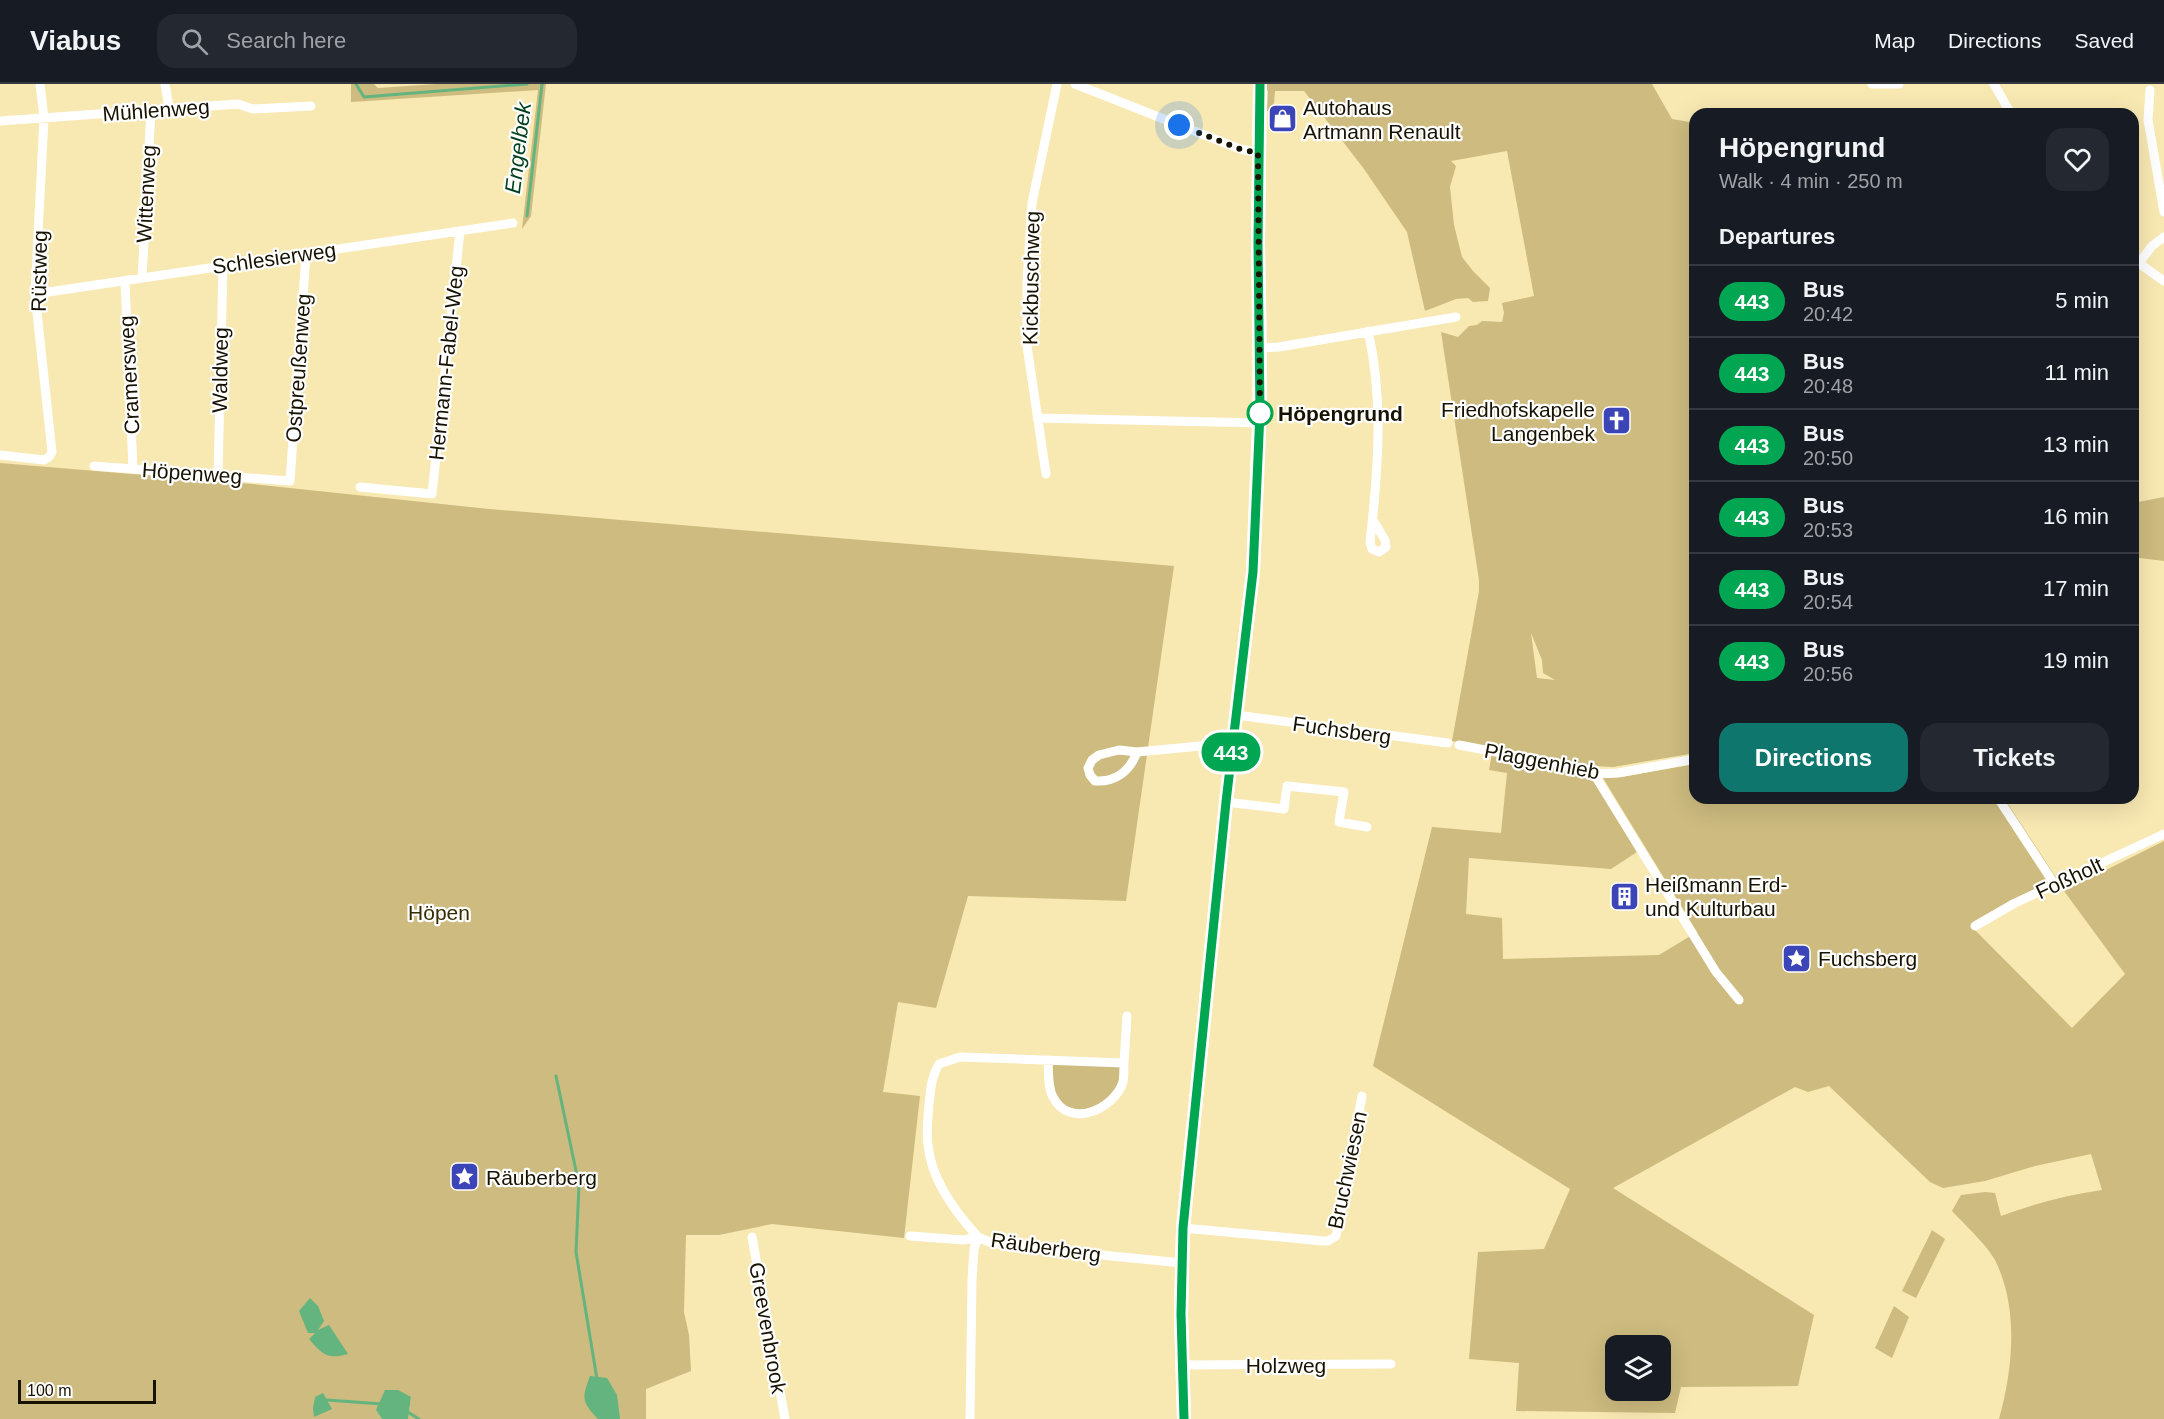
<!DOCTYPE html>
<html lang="en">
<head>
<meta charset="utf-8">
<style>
	body { margin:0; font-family:Arial,sans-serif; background:#242831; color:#f1f3f6; height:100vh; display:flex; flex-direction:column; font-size:22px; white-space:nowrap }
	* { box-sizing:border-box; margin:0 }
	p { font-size:20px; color:#9ea1a6 }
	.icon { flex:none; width:33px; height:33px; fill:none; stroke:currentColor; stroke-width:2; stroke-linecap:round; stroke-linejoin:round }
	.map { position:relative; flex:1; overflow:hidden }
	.sheet { position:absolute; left:1689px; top:24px; width:450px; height:696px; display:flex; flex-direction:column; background:#171b24; border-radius:18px; box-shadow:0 6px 24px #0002 }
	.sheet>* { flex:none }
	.badge { padding:0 12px; border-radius:20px; font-size:21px; line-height:39px }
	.buttons { position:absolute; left:1605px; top:1251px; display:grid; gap:12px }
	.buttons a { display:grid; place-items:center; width:66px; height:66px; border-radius:12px; background:#171b24; box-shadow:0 6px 24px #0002; font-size:30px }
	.scale { position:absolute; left:18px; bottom:15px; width:138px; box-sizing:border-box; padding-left:6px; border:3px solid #181201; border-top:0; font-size:16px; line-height:21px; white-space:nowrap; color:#181201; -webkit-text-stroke:4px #fff; paint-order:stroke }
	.you { position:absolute; width:30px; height:30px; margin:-15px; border:4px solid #fff; border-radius:50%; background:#1a73e8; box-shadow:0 0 0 9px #1a73e833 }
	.map>.badge { position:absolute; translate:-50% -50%; box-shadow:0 0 0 3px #fff }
	h2 { padding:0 30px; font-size:22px; line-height:54px }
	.round { display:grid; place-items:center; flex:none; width:63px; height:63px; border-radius:18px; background:#242831 }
	.headline { display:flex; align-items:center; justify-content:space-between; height:102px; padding:0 30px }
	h1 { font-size:28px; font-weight:700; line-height:45px }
	.cta { display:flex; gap:12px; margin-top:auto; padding:12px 30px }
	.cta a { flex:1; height:69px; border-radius:18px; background:#0f766e; color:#fff; font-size:24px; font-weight:700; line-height:69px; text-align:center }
	.cta a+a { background:#242831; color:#f1f3f6 }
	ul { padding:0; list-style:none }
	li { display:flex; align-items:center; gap:18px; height:72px; padding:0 30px; border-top:2px solid #363941 }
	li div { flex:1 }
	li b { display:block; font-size:22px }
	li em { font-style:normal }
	li .badge { min-width:66px; font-weight:700; text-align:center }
	header { display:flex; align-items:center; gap:36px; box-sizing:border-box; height:84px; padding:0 30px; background:#171b24; border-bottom:2px solid #363941 }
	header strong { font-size:28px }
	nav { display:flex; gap:33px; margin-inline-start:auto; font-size:21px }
	.search { width:420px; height:54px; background:#242831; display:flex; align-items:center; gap:15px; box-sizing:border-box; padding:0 21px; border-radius:18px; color:#9ea1a6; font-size:22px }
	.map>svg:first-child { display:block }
	.green { fill:#cdbb7f; fill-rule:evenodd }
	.water { fill:#63b47e }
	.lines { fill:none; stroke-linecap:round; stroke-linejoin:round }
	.stream { stroke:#63b47e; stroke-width:3 }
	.street { stroke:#fff; stroke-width:9 }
	.secondary { stroke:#fff; stroke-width:14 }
	.line-casing { stroke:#fff; stroke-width:14 }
	.line { stroke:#00a651; stroke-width:9 }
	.walk { stroke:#181201; stroke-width:6; stroke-dasharray:0 10.8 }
	.stop-dot { fill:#fff; stroke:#00a651; stroke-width:3 }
	.labels { text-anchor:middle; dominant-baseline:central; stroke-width:4.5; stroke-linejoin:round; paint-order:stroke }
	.poi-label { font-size:21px; fill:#181201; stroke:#fff; text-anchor:start }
	.street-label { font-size:21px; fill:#181201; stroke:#fff }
	.stop-label { font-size:21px; font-weight:bold; fill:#181201; stroke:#fff; text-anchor:start }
	.park-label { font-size:21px; fill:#362c03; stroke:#fff }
	.water-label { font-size:22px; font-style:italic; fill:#00421f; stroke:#fff }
</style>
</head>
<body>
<header>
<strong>Viabus</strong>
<div class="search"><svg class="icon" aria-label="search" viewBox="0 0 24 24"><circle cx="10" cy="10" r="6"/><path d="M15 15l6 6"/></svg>Search here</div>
<nav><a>Map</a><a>Directions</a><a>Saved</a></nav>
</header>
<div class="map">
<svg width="2164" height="1335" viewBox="0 0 2164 1335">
	<rect width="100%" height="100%" fill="#f8e8b2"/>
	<path class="green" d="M351 0H374L378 4 436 0H546L531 132 522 145 538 6 351 18Z
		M1264 0H1652L1672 35 1695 39V669L1613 683 1594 682 1588 676 1593 694 1637 768 1611 785 1469 774 1466 830 1502 834 1503 875 1659 871 1697 848 1603 694 1621 693 1695 680V714H2004L2057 795 1971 842 2072 944 2125 890 2064 807 2164 757V1335H1999C2013 1285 2019 1224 1995 1176 1986 1160 1965 1141 1952 1127L1961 1111 1985 1108 1995 1109 2001 1132C2034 1120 2066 1111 2102 1106L2091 1070 2035 1082 1985 1097 1943 1104 1930 1098 1829 1002 1808 1008 1795 1003 1613 1104 1814 1231 1798 1302 1681 1303 1675 1329 1516 1327 1519 1279 1469 1275 1478 1168 1544 1165 1570 1105 1373 982 1432 743 1501 749 1507 689 1489 686 1493 664 1452 657 1479 507V496L1441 248 1458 253 1469 242 1477 241 1482 237 1502 238 1504 229 1502 219 1534 212 1507 67 1451 77 1456 82 1450 103 1454 141 1462 173 1473 187 1490 204 1488 217 1473 218 1468 214 1456 215 1425 227 1407 148 1364 85 1304 7H1275L1274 19 1267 28 1268 7 1264 6ZM1531 549 1542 576 1543 589 1555 596 1537 594ZM1616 1262H1660V1306H1616Z
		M0 379 252 400 489 425 1174 482 1126 817 968 812 936 924 898 918 883 1008 920 1012 904 1154 772 1140 719 1151H686L684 1228 689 1251 691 1287 646 1305V1335H408L411 1313 376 1326 382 1335H0Z
		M2164 413V477L2140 474 2133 476V419Z
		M1049 977 1124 979 1122 998 1100 1024 1076 1029 1053 1013Z
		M1932 1146 1945 1155 1916 1214 1902 1207Z
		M1894 1222 1909 1233 1892 1274 1875 1264Z"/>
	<path class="water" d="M310 1214 318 1222 324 1237 318 1246 329 1241 348 1270C327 1276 322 1270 309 1255L315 1249H308L299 1227Z
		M590 1292 607 1294 617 1311 620 1335H598C581 1317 582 1314 590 1292Z
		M385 1306H398L411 1313 408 1335H382L376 1326Z
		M323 1309 332 1325 314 1333 313 1324 315 1313Z"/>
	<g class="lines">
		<path class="stream" d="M356 0 364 13 527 0
			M527 132 542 0
			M556 992 579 1101 576 1168 597 1295
			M327 1316 382 1320
			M406 1327 419 1335"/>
		<path class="street" d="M165 0 169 24
			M1075 0 1240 65 1259 69
			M1872 0H1899
			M1994 0 2011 30
			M2150 6 2148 36 2164 128
			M0 37 238 20 253 25 311 22
			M2133 175 2164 197
			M2139 179 2152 162 2164 153
			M142 194 151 26
			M125 197 133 385
			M35 210 513 139
			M2133 243 2134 242
			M1368 247C1384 316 1378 388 1370 458L1372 465 1379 468 1386 463 1385 456 1373 436
			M1260 264 1279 263 1456 233
			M1037 334 1259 339
			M0 371 44 376 49 373 52 368 35 210 44 34 40 0
			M94 382 290 397 306 170
			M1046 390 1027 262V198L1032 119 1057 0
			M218 391 223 182
			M360 403 432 410 460 147
			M1236 631 1448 659
			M1459 661 1575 683 1594 690 1618 689 1695 675
			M1137 668C1130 687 1116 698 1095 697L1090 691 1088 684 1092 676 1099 671 1119 666 1137 668 1232 659
			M1594 690 1716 888 1739 916
			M1998 714 2055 801
			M1226 718 1284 725 1287 702 1344 708 1339 738 1367 743
			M1975 842 2015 819 2164 750
			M1124 979 1127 932
			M1183 1144 1323 1157H1328L1336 1152 1362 1012
			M910 1152 964 1156 978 1153 992 1159 1010 1162 1182 1179
			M752 1153 785 1335
			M978 1153C956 1129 931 1095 928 1061 926 1047 928 1034 929 1020 931 1005 931 993 939 980L960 973 1124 979C1124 985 1124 992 1123 998 1114 1026 1069 1045 1053 1013 1047 1002 1049 987 1048 976
			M1182 1281 1391 1280
			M970 1335 972 1196 974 1165 978 1153"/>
		<path class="secondary" d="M1184 1335 1181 1230 1183 1144 1226 718 1253 487 1259 339 1260 264 1258 159 1260 0"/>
	</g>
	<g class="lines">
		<defs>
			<path id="line" d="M1184 1335 1181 1230 1183 1144 1226 718 1253 488 1260 328 1258 159 1260 0"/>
		</defs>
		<use href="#line" class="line-casing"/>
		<use href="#line" class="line"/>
		<path class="walk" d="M1179 41 1240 65 1258 69 1260 329"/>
	</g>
	<defs>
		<symbol id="shop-square" viewBox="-11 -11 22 22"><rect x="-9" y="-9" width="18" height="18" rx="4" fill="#3b45b8" stroke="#fff"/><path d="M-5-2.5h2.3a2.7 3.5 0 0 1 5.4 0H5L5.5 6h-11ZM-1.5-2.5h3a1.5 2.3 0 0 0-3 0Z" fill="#fff"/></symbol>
		<symbol id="church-square" viewBox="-11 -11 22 22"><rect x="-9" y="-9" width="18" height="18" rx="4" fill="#3b45b8" stroke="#fff"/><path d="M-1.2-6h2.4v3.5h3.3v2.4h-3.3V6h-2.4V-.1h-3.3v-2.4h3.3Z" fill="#fff"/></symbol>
		<symbol id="building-square" viewBox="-11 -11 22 22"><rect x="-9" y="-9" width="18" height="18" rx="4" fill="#3b45b8" stroke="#fff"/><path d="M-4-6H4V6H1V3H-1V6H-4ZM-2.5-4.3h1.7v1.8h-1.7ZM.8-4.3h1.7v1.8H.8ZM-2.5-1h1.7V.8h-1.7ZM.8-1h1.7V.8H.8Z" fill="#fff"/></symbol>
		<symbol id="sight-square" viewBox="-11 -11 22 22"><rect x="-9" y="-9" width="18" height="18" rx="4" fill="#3b45b8" stroke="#fff"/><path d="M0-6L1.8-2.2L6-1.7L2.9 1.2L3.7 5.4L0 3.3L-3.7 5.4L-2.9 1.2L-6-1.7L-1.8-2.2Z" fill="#fff"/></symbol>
	</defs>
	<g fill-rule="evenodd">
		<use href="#shop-square" x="1266" y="18" width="33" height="33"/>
		<use href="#church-square" x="1600" y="320" width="33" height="33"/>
		<use href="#building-square" x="1608" y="796" width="33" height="33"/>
		<use href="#sight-square" x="1780" y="858" width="33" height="33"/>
		<use href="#sight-square" x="448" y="1076" width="33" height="33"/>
	</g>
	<circle class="stop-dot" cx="1260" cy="329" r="12"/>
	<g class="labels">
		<g class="poi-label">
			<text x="1303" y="23">Autohaus<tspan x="1303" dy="24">Artmann Renault</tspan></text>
			<text x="1595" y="325" text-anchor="end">Friedhofskapelle<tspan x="1595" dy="24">Langenbek</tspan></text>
			<text x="1645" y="800">Heißmann Erd-<tspan x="1645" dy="24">und Kulturbau</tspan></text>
			<text x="1818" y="874">Fuchsberg</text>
			<text x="486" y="1093">Räuberberg</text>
		</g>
		<g class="street-label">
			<text transform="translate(156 26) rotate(-4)">Mühlenweg</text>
			<text transform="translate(146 110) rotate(-87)">Wittenweg</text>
			<text transform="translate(274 174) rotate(-8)">Schlesierweg</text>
			<text transform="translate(39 187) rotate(-89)">Rüstweg</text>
			<text transform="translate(1031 194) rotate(-89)">Kickbuschweg</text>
			<text transform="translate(446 279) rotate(-84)">Hermann-Fabel-Weg</text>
			<text transform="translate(298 284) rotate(-86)">Ostpreußenweg</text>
			<text transform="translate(220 286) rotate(-89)">Waldweg</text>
			<text transform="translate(129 291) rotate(-93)">Cramersweg</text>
			<text transform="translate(192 389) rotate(4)">Höpenweg</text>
			<text transform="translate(1342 646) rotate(8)">Fuchsberg</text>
			<text transform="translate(1542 677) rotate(11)">Plaggenhieb</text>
			<text transform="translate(2069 794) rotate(-25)">Foßholt</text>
			<text transform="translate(1347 1086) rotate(-78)">Bruchwiesen</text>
			<text transform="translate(1046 1163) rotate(8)">Räuberberg</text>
			<text transform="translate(768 1244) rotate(80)">Greevenbrook</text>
			<text x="1286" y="1281">Holzweg</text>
		</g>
		<g class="stop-label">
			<text x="1278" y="329">Höpengrund</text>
		</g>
		<g class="park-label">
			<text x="439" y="828">Höpen</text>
		</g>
		<g class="water-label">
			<text transform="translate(518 64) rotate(-83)">Engelbek</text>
		</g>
	</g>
</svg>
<div class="buttons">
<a><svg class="icon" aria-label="layers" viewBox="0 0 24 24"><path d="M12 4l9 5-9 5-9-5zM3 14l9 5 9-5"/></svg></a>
</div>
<div class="scale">100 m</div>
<div class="you" style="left:1179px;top:41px"></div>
<b class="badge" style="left:1231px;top:668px;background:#00a651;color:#fff">443</b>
<section class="sheet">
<div class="headline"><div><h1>Höpengrund</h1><p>Walk · 4 min · 250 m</p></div><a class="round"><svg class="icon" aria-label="heart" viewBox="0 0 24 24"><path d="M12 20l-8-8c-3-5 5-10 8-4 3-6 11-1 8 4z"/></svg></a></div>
<h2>Departures</h2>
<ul>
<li><span class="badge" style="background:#00a651;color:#fff">443</span><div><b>Bus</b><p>20:42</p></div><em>5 min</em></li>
<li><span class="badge" style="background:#00a651;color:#fff">443</span><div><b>Bus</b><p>20:48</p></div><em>11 min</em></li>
<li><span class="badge" style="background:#00a651;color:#fff">443</span><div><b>Bus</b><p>20:50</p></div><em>13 min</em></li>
<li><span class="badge" style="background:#00a651;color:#fff">443</span><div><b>Bus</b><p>20:53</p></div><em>16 min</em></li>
<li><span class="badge" style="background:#00a651;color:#fff">443</span><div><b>Bus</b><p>20:54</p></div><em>17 min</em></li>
<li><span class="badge" style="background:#00a651;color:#fff">443</span><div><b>Bus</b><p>20:56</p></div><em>19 min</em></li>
</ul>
<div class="cta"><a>Directions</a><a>Tickets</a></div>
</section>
</div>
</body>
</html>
